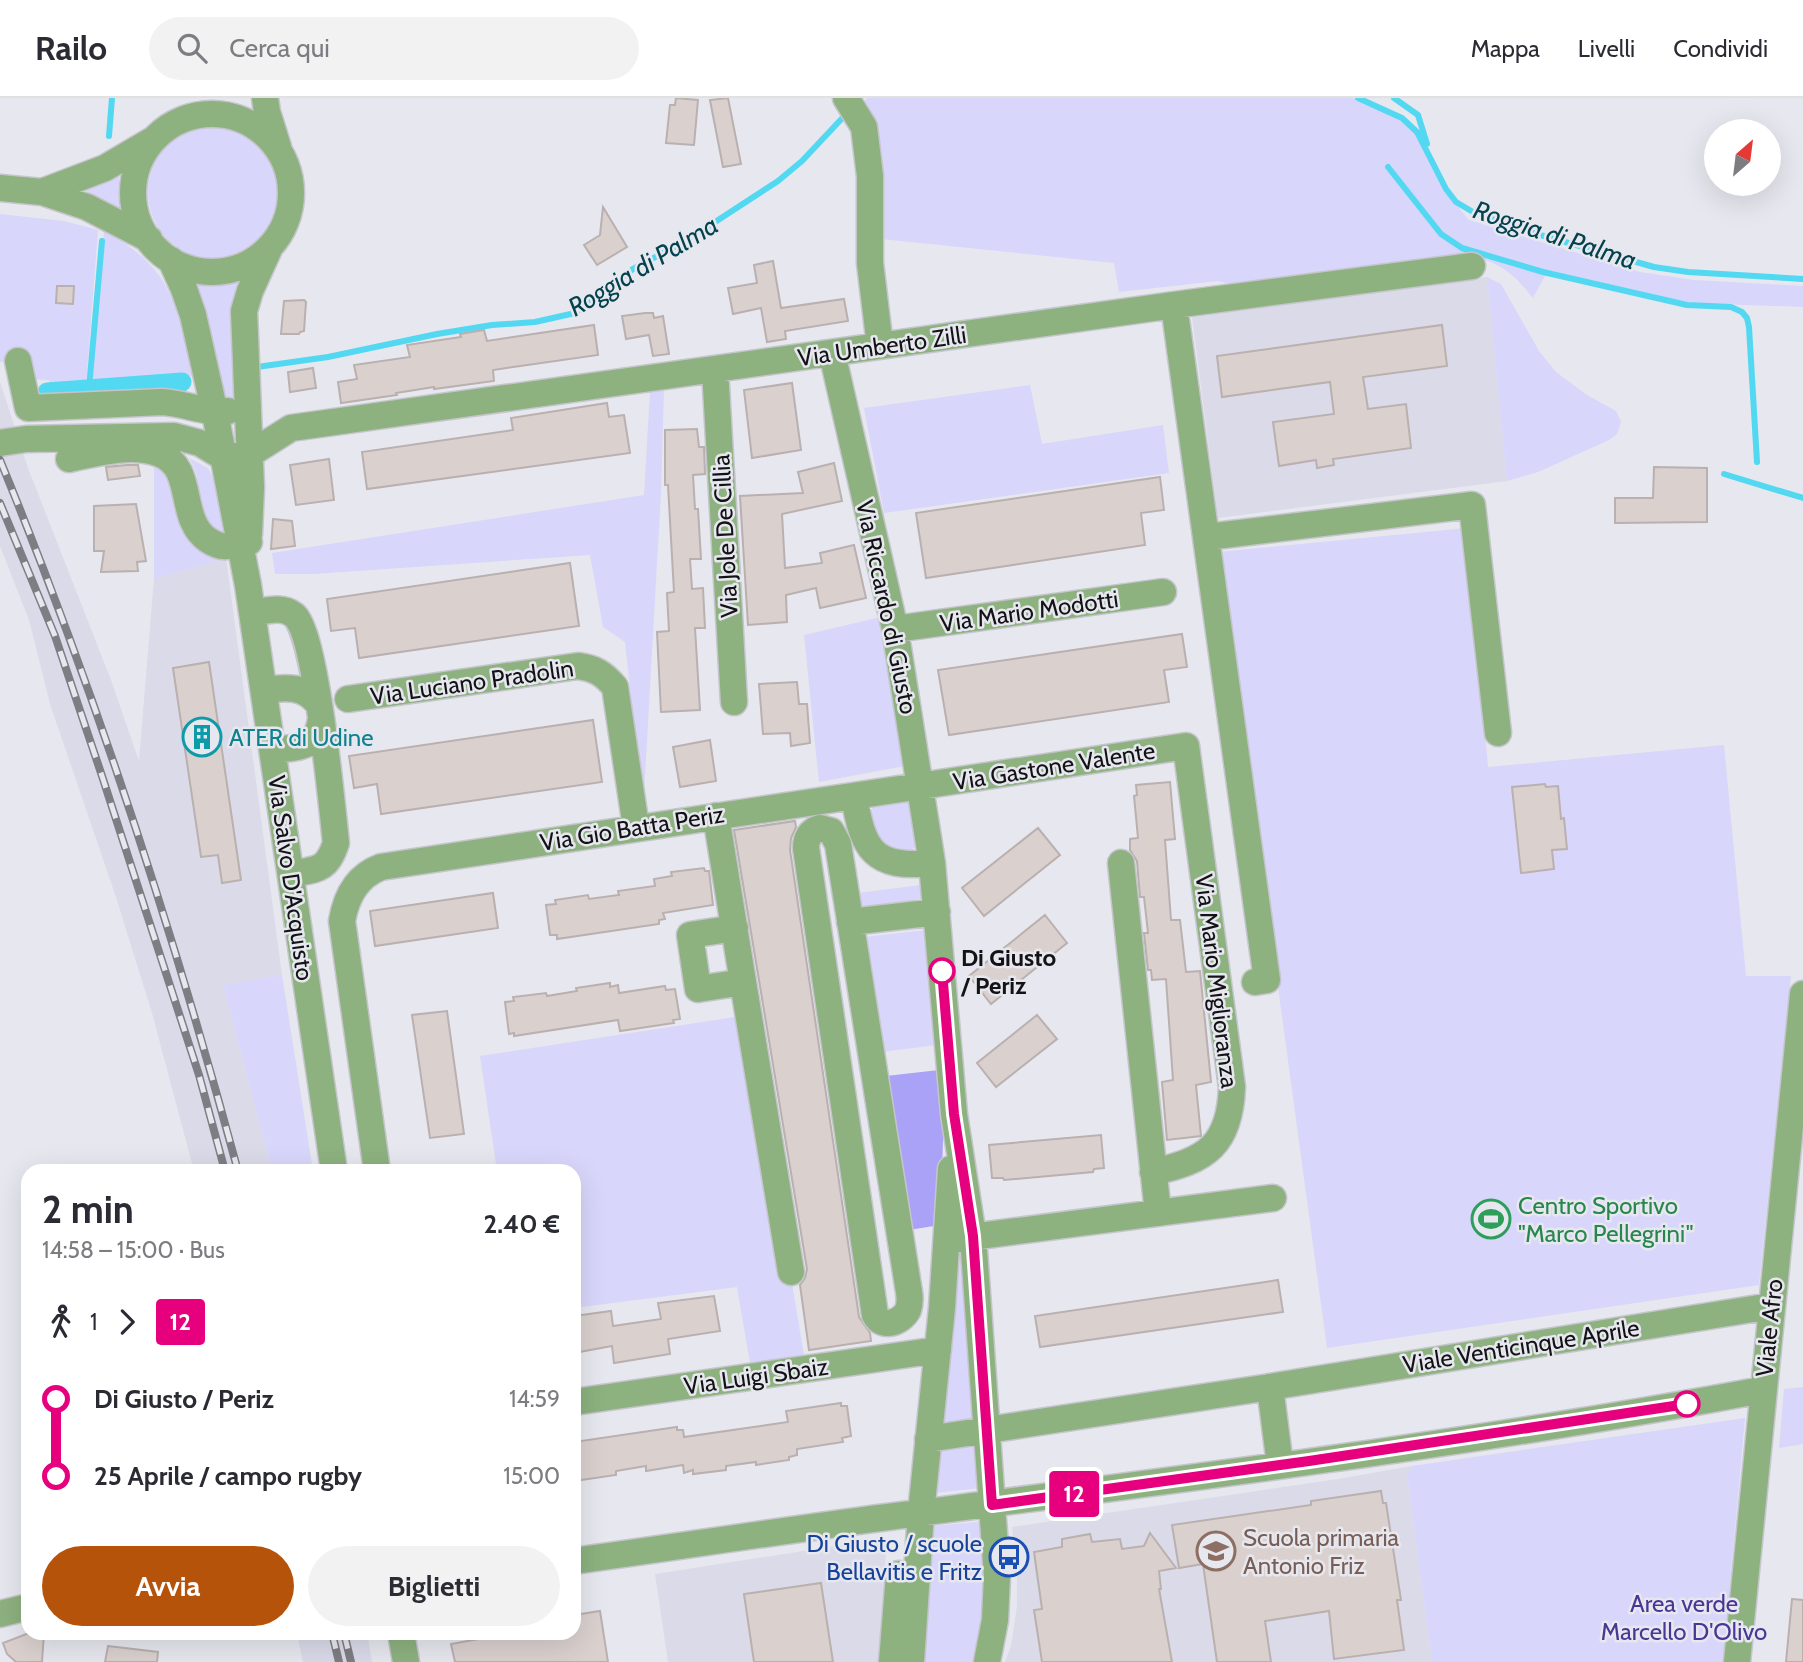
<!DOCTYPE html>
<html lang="it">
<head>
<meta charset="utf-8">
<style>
	body { margin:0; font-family:Cabin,sans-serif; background:#f2f2f3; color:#2b2b33; height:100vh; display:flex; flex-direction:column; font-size:26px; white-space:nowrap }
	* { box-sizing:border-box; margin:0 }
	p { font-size:23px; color:#7c7c81 }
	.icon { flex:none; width:38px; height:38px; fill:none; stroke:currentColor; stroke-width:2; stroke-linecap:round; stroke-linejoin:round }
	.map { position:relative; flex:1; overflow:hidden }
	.sheet { position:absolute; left:21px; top:1066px; width:560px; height:476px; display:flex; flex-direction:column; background:#fff; border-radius:21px; box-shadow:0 7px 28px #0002 }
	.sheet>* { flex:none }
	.badge { padding:0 14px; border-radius:5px; font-size:24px; line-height:46px }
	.needle { width:46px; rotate:28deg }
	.fabs { position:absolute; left:1704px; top:21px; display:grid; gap:14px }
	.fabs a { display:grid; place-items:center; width:77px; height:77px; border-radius:50%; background:#fff; box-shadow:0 7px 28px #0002; font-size:35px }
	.map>.badge { position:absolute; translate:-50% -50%; box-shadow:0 0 0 4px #fff }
	.legs { display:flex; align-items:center; gap:10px; height:77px; padding:0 21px; font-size:23px }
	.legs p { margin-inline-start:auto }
	.headline { display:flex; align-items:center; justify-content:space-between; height:119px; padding:0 21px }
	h1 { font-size:38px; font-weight:700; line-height:52px }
	.primary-button { display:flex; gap:14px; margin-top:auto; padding:14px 21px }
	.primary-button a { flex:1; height:80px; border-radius:42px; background:#b45309; color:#fff; font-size:28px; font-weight:700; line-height:80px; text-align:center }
	.primary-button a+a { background:#f2f2f3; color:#2b2b33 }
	ul { padding:0 21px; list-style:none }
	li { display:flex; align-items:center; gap:24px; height:77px; font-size:26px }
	li i { display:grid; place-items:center; width:10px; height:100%; margin:0 9px; background:currentColor }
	li i::after { content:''; width:18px; height:18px; margin:-9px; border:5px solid; border-radius:50%; background:#fff }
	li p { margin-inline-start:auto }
	li:first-child i { background:linear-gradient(#0000 50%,currentColor 0) }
	li:last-child i { background:linear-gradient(currentColor 50%,#0000 0) }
	header { display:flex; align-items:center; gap:42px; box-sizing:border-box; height:98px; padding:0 35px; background:#fff; border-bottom:2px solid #e1e1e2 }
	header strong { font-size:33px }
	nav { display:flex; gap:38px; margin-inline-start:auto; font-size:24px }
	.search { width:490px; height:63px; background:#f2f2f3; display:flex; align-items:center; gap:18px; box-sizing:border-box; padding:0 24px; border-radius:38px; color:#7c7c81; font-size:26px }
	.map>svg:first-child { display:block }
	.built { fill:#dadae9 }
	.green { fill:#d8d6fa }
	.forest { fill:#aaa2f6 }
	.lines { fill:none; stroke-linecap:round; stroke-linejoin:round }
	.stream { stroke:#53d8f1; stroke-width:6 }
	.canal { stroke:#53d8f1; stroke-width:19 }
	.building { fill:#dad1cf; stroke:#b9b0af; stroke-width:2 }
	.minor-casing { stroke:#c5c5cc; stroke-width:29 }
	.minor { stroke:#8db17f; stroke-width:26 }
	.rail-casing { stroke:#7d7d83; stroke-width:8 }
	.rail { stroke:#e7e7ef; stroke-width:5; stroke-dasharray:16; stroke-linecap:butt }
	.line-1-casing { stroke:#fff; stroke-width:16 }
	.line-1 { stroke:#e6007e; stroke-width:10 }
	.stop-1-dot { fill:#fff; stroke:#e6007e; stroke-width:3.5 }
	.labels { text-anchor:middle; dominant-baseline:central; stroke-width:5; stroke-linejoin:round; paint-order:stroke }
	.street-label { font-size:24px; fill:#131316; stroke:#e7e7ef }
	.culture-label { font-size:24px; fill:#0d838f; stroke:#e7e7ef; text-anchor:start }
	.stop-label { font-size:24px; font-weight:bold; fill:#131316; stroke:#e7e7ef; text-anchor:start }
	.leisure-label { font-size:24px; fill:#27864d; stroke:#e7e7ef; text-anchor:start }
	.education-label { font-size:24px; fill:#785e54; stroke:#e7e7ef; text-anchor:start }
	.transit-label { font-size:24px; fill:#164399; stroke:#e7e7ef; text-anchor:end }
	.park-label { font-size:24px; fill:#493695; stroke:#e7e7ef }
	.water-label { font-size:26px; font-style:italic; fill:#04434e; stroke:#e7e7ef }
</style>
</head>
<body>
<header>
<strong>Railo</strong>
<div class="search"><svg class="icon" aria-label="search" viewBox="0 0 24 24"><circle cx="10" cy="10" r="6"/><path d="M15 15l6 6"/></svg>Cerca qui</div>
<nav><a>Mappa</a><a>Livelli</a><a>Condividi</a></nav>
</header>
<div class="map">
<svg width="1803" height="1564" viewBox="0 0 1803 1564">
	<rect width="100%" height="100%" fill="#e7e7ef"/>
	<path class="built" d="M1487 179 1507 383 1218 420 1192 219Z
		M0 284 28 370 111 582 139 663 154 481 226 460 282 877 223 887 272 1073H194L152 915 116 799 50 606 29 522 0 448Z
		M1412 1368 1407 1377 1432 1564H1005L1011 1548 1017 1508V1478L1012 1429 1338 1381Z
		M887 1440 878 1564H668L655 1476Z
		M297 1535H367L372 1564H303Z"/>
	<path class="green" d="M867 0H1352L1400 21 1417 35 1444 92 1469 122 1640 174 1694 182 1803 188V209L1690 205 1548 172 1533 200C1514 176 1502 166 1473 158L1237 188 1218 183 1119 194 1114 165 881 141 863 6Z
		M148 94a67 67 0 1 1 134 0a67 67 0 1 1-134 0Z
		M119 71V95L123 120 57 96Z
		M0 116 64 123 98 132 86 287 51 288 49 282 29 281 27 261 0 264Z
		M104 133C172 169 178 209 195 278L92 288Z
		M1487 179 1501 186 1539 253 1556 274 1587 297 1616 313 1621 324 1617 336 1609 342 1538 374 1507 383Z
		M246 180 240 305 221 307 190 183C210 186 226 185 246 180Z
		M1030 287 1042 346 1163 327 1169 375 884 415 864 310Z
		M664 292 661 395 643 713 625 544 603 529 590 457 313 476H275L272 455 644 397 650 294Z
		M189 360 208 370 215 383 225 441C179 417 212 397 189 360Z
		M154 363 162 366 226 460 154 481Z
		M1467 430 1488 669 1724 647 1746 878H1791L1759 1187 1327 1250 1219 454Z
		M881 519 910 667 819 684 804 537Z
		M914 698 920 744C901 771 863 734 873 707Z
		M920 787 922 805 861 813 858 795Z
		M926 832 936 947 882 954 865 839Z
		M282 877 313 1073H272L223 887Z
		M748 917 805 1264 751 1271 737 1189 574 1210V1073H497L480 958Z
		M969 1147 978 1325 941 1331 958 1151Z
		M1803 1289V1346L1779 1350 1784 1291Z
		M1745 1320 1723 1564H1432L1407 1377 1412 1368Z
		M977 1343 981 1390 935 1395 941 1347Z
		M989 1423 990 1473 977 1564H921L932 1428Z"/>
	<path class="forest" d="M939 972 944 1016 940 1127 909 1132 886 978Z"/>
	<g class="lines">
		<path class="stream" d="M1358 0 1402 20 1417 34 1446 91 1456 104 1473 114 1526 133 1654 169 1688 174 1803 181
			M1394 0 1418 17 1427 46
			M109 38 112 0
			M1388 69 1441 136 1462 150 1543 174 1687 207 1731 209 1742 214 1747 220 1749 229 1757 364
			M257 269 328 259 437 236 492 227 535 224 575 215 633 171 689 141 778 83 802 63 848 14
			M89 290 102 143
			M1724 376 1803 400"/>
		<path class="canal" d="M47 294 182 284"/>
	</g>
	<path class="building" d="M676 0 698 2 694 47 666 45 670 7H675Z
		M728 0 741 66 723 69 710 2Z
		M603 109 627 149 597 167 584 147 600 137Z
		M773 163 781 210 844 201 848 223 785 233 786 241 767 244 761 210 733 216 728 190 757 185 754 167Z
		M57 188H74L73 206 56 205Z
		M304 202 306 204 304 233 300 234 299 236H281L284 203Z
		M645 215H653L654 220 663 218 669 256 653 258 649 237 626 241 622 218Z
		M594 227 598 257 493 272 494 283 434 291V289L396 295 397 297 341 305 338 284 357 281 354 267 410 259 407 247 461 239 460 236 484 232 487 243Z
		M1442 227 1447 268 1363 279 1368 311 1406 306 1411 350 1333 361 1334 367 1317 370 1316 362 1279 368 1273 324 1334 316 1330 284 1222 299 1217 258Z
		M313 270 316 290 290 294 288 274Z
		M792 285 801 352 752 360 744 292Z
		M607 305 609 319 624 317 630 355 367 391 362 354 513 332 511 320Z
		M697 331 699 349H704L705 376 693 377 695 411H698L701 461H690L692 491 703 490 705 530H695L700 612 661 614 657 534 669 533 667 495 674 494 668 387H665V332Z
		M329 361 334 402 296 407 290 367Z
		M834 365 842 403 782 416 785 470 822 465 820 455 854 447 866 500 820 510 816 490 786 497 787 524 748 527 740 398 803 395 798 374Z
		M127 367H138L140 378 108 382 106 369Z
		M1654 369 1707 370V424L1615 425V400H1653Z
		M1160 379 1164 412 1141 415 1145 447 926 480 916 415Z
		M136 406 146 463 137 464 138 473 101 474 104 453H94V408Z
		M273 421 292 423 295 448 271 451Z
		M570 465 579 528 359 560 355 530 331 533 327 501Z
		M1182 536 1187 569 1164 572 1169 604 949 637 938 572Z
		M209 564 241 782 222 785 218 757 201 759 173 570Z
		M797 584 799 606H807L810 645 791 648 790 635 763 636 759 586Z
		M593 622 602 684 381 716 377 686 354 690 349 658Z
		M710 642 716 683 680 689 673 649Z
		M1170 684 1175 741 1165 742 1171 822H1180L1186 874 1200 873 1211 984 1196 987 1201 1038 1167 1042 1162 984 1173 982 1166 881 1152 882 1151 872H1148L1144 835H1148L1144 799H1140L1137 763 1130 752V741L1138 740 1134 698 1137 697 1136 687Z
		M1545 686 1546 689 1558 688 1561 721 1564 720 1567 751 1552 752 1554 771 1521 775 1512 689Z
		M795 723 796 729 791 740 790 752 859 1219 870 1235 871 1243 809 1252 800 1187 805 1180 807 1171 734 732Z
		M1038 730 1060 757 984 818 962 790Z
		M704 770 705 773H709L713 807 663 815 665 821 659 822V826L557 841V837H550L546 807 556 806 555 802 588 797 589 801 619 797 618 793 655 788 654 781 672 778 671 774Z
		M493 795 498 830 375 848 370 813Z
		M1045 817 1067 845 991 906 969 878Z
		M610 885V889L618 887 619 895 665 888 666 892 675 891 680 921 673 922 674 925 620 933 618 922 514 938V935L509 936 505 904 514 903 513 899 546 895 547 898 577 893 576 890Z
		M447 913 464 1036 430 1040 412 917Z
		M1037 917 1057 941 996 989 977 965Z
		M1101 1037 1104 1070 1094 1071 1093 1074 1004 1082 1003 1080H992L989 1047Z
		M1278 1182 1283 1214 1040 1249 1035 1218Z
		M714 1198 720 1233 668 1241 670 1256 614 1265 612 1248 574 1255V1218L611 1213 613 1228 661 1221 658 1205Z
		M841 1305V1308H847L851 1338 842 1340 843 1344 797 1351V1357L789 1359V1362L756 1367V1364L726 1368V1372L693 1376V1372L684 1375 683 1367 646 1373V1368L616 1373V1377L574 1383V1344L677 1329V1332H683L684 1339 788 1324 786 1313Z
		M1381 1393 1383 1405H1386L1401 1502H1397L1404 1552 1334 1561 1329 1513 1265 1523 1271 1564H1217L1203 1466 1179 1470 1172 1427 1311 1407V1403Z
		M1150 1435 1176 1470 1159 1473 1161 1491H1159L1172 1564H1042L1034 1512 1042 1511 1034 1454 1062 1449V1441L1090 1436 1092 1444 1120 1441 1122 1451 1144 1448Z
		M821 1485 833 1564H754L744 1496Z
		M1792 1501 1803 1502V1564H1786Z
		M600 1513 608 1564H455L451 1546 501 1537V1535H574V1517Z
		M29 1535H44L42 1564H16L7 1556 3 1545Z
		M108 1548 158 1554 157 1564H105Z"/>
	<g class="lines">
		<defs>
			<path id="minor" d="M265 0 267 14 278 49
				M846 0 864 29 870 78V165L880 248
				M133 95a79 79 0 1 1 158 0a79 79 0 1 1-158 0Z
				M0 90 42 94 87 109 149 141
				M42 94 105 70 151 43
				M171 162 184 191 193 217 215 315 248 487 334 1073
				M1174 207 1267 882 1255 884
				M832 255 895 531 932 765 954 1016 973 1138 997 1478 995 1522 987 1564
				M18 263 28 310 162 304C184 305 206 316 228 313
				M715 271 734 604
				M0 345 26 341 174 338 200 345 223 359
				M223 359 250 356 291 330 1174 207 1472 168
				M69 361C96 355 133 345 160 356 196 370 177 421 208 442 214 446 221 449 228 448 235 448 242 446 249 444
				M249 436 251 389 244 213 250 193 269 151
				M1207 439 1472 407 1498 635
				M252 515C266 513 282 507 294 517 316 535 332 709 336 745 327 773 317 771 291 776
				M895 531 1163 494
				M264 592C286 589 305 587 319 607
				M348 601 578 568C595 570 604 576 615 589L636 729
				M273 652C298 649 317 651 321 621
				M854 698C863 752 873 771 932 765
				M716 718 743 884 698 891 690 837 735 830
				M820 730 831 733 838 746 909 1194C910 1200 910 1206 908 1212 901 1225 882 1231 875 1217L806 750C806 740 810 733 820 730Z
				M1121 765 1158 1115
				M850 824 937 814
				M743 884 791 1174
				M377 1073 342 823C346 799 357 778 381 769L1186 648 1232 989C1230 1046 1207 1063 1153 1074
				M956 1141 1273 1100
				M1270 1289 1280 1367
				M574 1304 938 1252
				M928 1341 1270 1289 1771 1208
				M574 1463C683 1448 793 1431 903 1417 1190 1380 1478 1345 1762 1292
				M0 1516 28 1509
				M401 1535 406 1564
				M892 1564 899 1476
				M911 1564 921 1415 942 1210 951 1071
				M1737 1564 1803 896"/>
		</defs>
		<use href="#minor" class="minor-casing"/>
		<use href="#minor" class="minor"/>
		<defs>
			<path id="rail" d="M0 362C95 593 173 832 238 1073
				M0 405 55 538 102 678 199 977 225 1073
				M332 1535 339 1564
				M344 1535 351 1564"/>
		</defs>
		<use href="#rail" class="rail-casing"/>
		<use href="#rail" class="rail"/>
	</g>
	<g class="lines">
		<defs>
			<path id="line-1" d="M942 873 954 1016 973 1138 992 1407 1309 1363 1687 1306"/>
		</defs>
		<use href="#line-1" class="line-1-casing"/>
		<use href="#line-1" class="line-1"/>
	</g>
	<defs>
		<symbol id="building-ring" viewBox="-11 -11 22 22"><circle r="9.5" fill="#e7e7ef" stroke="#0f9aa8" stroke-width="1.5"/><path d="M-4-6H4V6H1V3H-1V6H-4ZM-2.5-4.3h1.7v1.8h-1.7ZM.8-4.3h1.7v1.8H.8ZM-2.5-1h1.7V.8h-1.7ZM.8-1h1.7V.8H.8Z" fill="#0f9aa8"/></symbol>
		<symbol id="stadium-ring" viewBox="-11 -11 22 22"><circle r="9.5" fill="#e7e7ef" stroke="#2e9e5b" stroke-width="1.5"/><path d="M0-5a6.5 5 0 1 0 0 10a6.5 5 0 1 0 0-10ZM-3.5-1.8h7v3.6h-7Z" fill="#2e9e5b"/></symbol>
		<symbol id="school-ring" viewBox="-11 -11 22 22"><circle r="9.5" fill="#e7e7ef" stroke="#8d6e63" stroke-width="1.5"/><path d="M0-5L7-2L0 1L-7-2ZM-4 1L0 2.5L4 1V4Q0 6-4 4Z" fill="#8d6e63"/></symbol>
		<symbol id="bus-ring" viewBox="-11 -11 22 22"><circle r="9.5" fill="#e7e7ef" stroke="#1a4fb4" stroke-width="1.5"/><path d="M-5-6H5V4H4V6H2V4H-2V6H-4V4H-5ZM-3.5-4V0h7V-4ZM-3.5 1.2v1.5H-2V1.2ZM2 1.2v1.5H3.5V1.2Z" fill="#1a4fb4"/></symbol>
	</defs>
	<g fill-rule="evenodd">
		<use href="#building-ring" x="180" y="617" width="44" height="44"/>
		<use href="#stadium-ring" x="1469" y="1099" width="44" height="44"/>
		<use href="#school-ring" x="1194" y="1431" width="44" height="44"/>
		<use href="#bus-ring" x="987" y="1437" width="44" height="44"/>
	</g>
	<g class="stop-1-dot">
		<circle cx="942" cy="873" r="12"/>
		<circle cx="1687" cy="1306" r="12"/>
	</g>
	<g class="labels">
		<g class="street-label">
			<text transform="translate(882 248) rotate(-8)">Via Umberto Zilli</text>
			<text transform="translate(725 438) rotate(-93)">Via Jole De Cillia</text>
			<text transform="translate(887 509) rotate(78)">Via Riccardo di Giusto</text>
			<text transform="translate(1029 513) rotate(-8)">Via Mario Modotti</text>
			<text transform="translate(472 584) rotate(-8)">Via Luciano Pradolin</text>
			<text transform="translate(1054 668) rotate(-9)">Via Gastone Valente</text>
			<text transform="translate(632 730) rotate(-9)">Via Gio Batta Periz</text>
			<text transform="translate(291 780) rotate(82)">Via Salvo D'Acquisto</text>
			<text transform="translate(1217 883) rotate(83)">Via Mario Miglioranza</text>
			<text transform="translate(1769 1230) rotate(-84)">Viale Afro</text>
			<text transform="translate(1521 1248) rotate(-9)">Viale Venticinque Aprile</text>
			<text transform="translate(756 1278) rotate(-8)">Via Luigi Sbaiz</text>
		</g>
		<g class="culture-label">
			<text x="229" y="639">ATER di Udine</text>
		</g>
		<g class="stop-label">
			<text x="961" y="859">Di Giusto<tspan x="961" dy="28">/ Periz</tspan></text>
		</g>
		<g class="leisure-label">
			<text x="1518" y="1107">Centro Sportivo<tspan x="1518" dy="28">"Marco Pellegrini"</tspan></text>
		</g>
		<g class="education-label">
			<text x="1243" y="1439">Scuola primaria<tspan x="1243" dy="28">Antonio Friz</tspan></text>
		</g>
		<g class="transit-label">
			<text x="982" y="1445">Di Giusto / scuole<tspan x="982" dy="28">Bellavitis e Fritz</tspan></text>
		</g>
		<g class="park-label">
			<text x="1684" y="1505">Area verde<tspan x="1684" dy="28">Marcello D'Olivo</tspan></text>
		</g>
		<g class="water-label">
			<text transform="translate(1555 137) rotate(18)">Roggia di Palma</text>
			<text transform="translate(643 168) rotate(-31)">Roggia di Palma</text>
		</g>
	</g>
</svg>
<div class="fabs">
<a><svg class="needle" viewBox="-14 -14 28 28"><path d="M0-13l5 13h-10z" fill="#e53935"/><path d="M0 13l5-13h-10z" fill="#7c7c81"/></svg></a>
</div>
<b class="badge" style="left:1074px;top:1396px;background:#e6007e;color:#fff">12</b>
<section class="sheet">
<div class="headline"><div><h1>2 min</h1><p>14:58 – 15:00 · Bus</p></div><b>2.40 €</b></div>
<div class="legs"><svg class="icon" aria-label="walk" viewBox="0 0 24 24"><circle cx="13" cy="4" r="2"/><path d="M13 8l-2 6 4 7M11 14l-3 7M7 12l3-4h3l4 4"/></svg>1<svg class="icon" aria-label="forward" viewBox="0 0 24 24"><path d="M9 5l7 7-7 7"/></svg><b class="badge" style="background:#e6007e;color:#fff">12</b></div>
<ul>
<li><i style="color:#e6007e"></i><b>Di Giusto / Periz</b><p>14:59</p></li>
<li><i style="color:#e6007e"></i><b>25 Aprile / campo rugby</b><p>15:00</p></li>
</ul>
<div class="primary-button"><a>Avvia</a><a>Biglietti</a></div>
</section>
</div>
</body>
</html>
